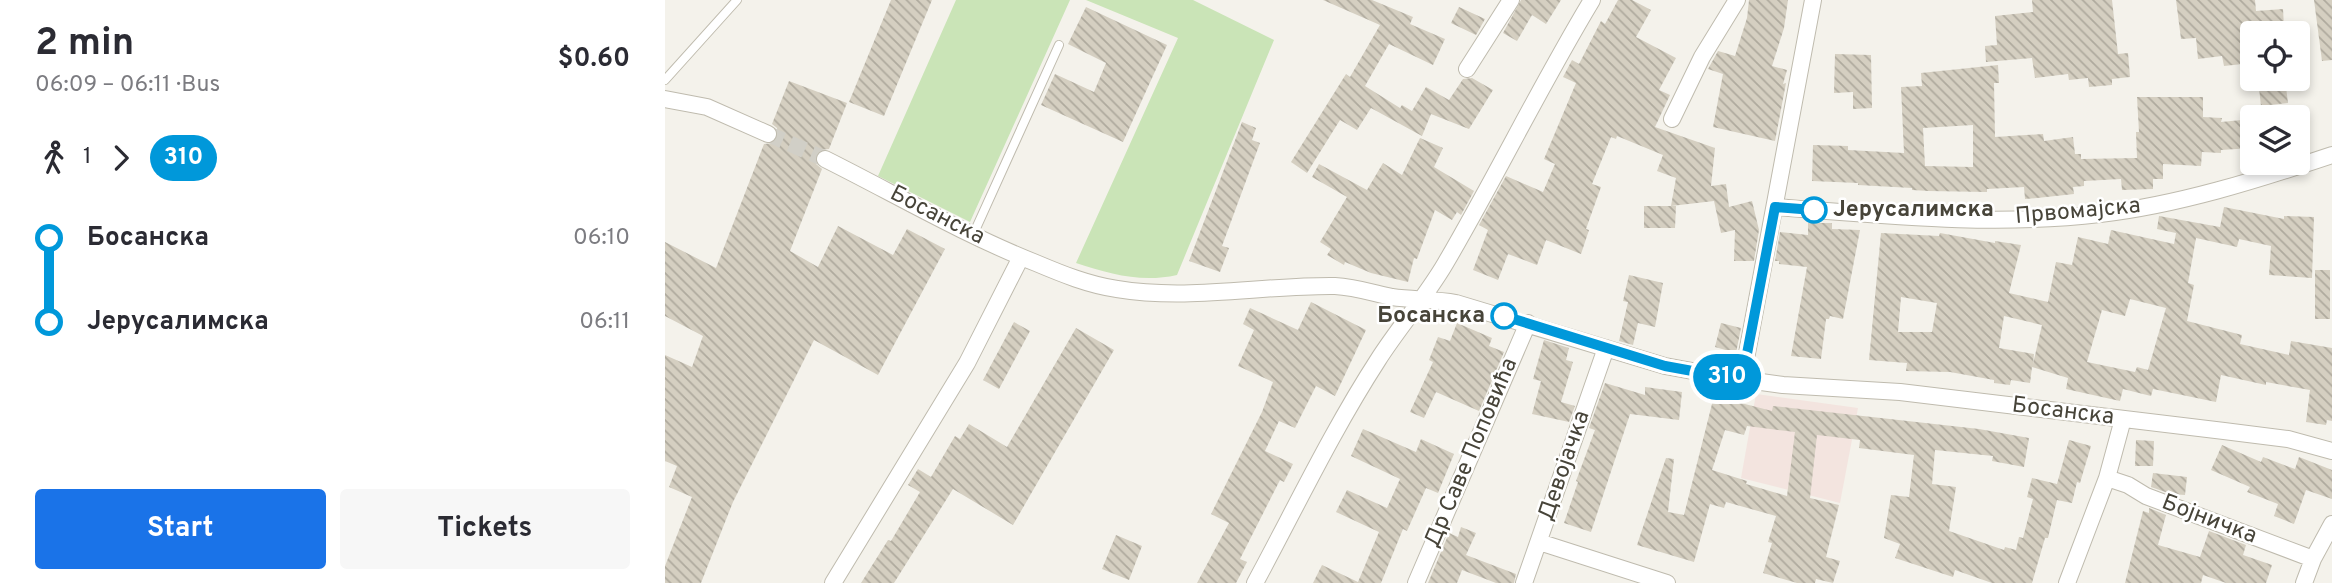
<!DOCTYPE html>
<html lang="en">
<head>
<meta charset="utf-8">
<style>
	body { margin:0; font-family:Overpass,sans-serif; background:#f7f7f7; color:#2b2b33; height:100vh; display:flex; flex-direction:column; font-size:26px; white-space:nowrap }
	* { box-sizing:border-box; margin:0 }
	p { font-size:23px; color:#7c7c81 }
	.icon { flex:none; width:38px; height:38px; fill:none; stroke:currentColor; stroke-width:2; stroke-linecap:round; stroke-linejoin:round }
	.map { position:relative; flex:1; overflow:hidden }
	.side { display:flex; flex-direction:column; background:#fff; width:665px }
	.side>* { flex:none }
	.badge { padding:0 14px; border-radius:23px; font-size:24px; line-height:46px }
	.fabs { position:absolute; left:1575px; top:21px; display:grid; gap:14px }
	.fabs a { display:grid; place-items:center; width:70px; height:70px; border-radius:7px; background:#fff; box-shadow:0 4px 10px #0003; font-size:35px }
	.map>.badge { position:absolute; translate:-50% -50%; box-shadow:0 0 0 4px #fff }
	.legs { display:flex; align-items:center; gap:10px; height:77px; padding:0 35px; font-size:23px }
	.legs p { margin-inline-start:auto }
	.head { display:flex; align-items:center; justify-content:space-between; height:119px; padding:0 35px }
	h1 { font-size:38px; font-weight:700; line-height:52px }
	.cta { display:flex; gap:14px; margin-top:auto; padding:14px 35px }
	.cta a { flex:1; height:80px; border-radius:7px; background:#1a73e8; color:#fff; font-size:28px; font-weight:700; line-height:80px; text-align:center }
	.cta a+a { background:#f7f7f7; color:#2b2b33 }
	ul { padding:0 35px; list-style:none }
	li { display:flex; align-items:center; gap:24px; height:84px; font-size:26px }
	li i { display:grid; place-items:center; width:10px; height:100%; margin:0 9px; background:currentColor }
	li i::after { content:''; width:18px; height:18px; margin:-9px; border:5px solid; border-radius:50%; background:#fff }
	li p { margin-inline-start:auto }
	li:first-child i { background:linear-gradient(#0000 50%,currentColor 0) }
	li:last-child i { background:linear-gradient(currentColor 50%,#0000 0) }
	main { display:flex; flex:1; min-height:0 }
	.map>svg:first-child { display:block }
	.medical { fill:#f3e4df }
	.grass { fill:#cae4b7 }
	.building { fill:url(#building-back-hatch); fill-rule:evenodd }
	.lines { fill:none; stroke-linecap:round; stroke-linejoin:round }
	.minor-tunnel { stroke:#d1cfc7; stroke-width:16; stroke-dasharray:16 8; stroke-linecap:butt }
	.service-casing { stroke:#bfbbae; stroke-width:10 }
	.minor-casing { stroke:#bfbbae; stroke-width:18 }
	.service { stroke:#fff; stroke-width:8 }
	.minor { stroke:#fff; stroke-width:16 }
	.line-1-casing { stroke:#fff; stroke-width:16 }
	.line-1 { stroke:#0098da; stroke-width:10 }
	.stop-1-dot { fill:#fff; stroke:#0098da; stroke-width:3.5 }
	.labels { text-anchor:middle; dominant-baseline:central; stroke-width:5; stroke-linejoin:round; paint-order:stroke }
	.stop-label { font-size:23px; font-weight:bold; fill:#474439; stroke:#fff; text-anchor:start }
	.street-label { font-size:23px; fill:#474439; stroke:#fff }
</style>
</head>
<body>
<main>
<section class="side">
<div class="head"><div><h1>2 min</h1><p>06:09 – 06:11 · Bus</p></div><b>$0.60</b></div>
<div class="legs"><svg class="icon" aria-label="walk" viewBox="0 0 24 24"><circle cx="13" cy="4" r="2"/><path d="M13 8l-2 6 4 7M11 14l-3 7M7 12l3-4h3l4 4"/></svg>1<svg class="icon" aria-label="forward" viewBox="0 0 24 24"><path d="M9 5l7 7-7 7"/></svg><b class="badge" style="background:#0098da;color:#fff">310</b></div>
<ul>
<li><i style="color:#0098da"></i><b>Босанска</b><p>06:10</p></li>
<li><i style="color:#0098da"></i><b>Јерусалимска</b><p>06:11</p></li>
</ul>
<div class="cta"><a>Start</a><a>Tickets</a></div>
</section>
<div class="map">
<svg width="1667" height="583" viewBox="0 0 1667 583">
	<defs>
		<pattern id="building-back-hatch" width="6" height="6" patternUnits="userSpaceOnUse" patternTransform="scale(1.75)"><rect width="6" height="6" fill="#d5cfc1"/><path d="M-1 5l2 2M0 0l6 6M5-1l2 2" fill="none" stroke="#afaa9e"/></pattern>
	</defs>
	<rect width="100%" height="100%" fill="#f4f2eb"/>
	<path class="medical" d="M1091 394 1193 408 1175 503 1076 478Z"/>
	<path class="grass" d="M291 0H405L305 222 213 176Z
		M421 0H528L609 40 512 275C476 283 445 274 411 263L513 38Z"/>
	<path class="building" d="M226 0H267L219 116 184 102Z
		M658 0H707L748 17 745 24 780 39 768 65 724 44 700 86 735 108 737 105 747 111 761 87 784 100 798 79 807 78 828 90 804 129 766 114 757 136 706 108 692 130 675 120 642 173 626 162 681 74 685 77 715 25Z
		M856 0H896L881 24 867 15 852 41 838 33Z
		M953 0H967L986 10 971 37 1011 58 994 90 1005 95 990 127 1050 148 1046 186 1061 184 1064 207 1087 201 1094 230 1089 261H1069L1070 230 1056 233 1049 201 1006 206 1011 178 992 171 998 155 952 136 951 139 946 137 927 184 936 187 921 229 924 230 916 254 881 240 872 265 843 254 833 280 808 270 823 230 814 225 841 176 878 192 890 164 879 159 911 83 898 77 907 60 914 64 936 21 940 24Z
		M1084 0H1123L1119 28 1107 66 1122 70 1118 84 1121 83 1110 141 1048 127 1058 74 1043 69 1053 51 1070 56 1082 18Z
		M1367 0H1447L1453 54 1463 53 1465 77 1447 79V85L1424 87 1423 78 1404 80 1403 74 1370 78 1367 58 1321 62 1320 46 1332 45 1330 16 1368 12Z
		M1511 0H1590L1591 11 1618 9 1619 27 1598 29 1599 33H1587V63L1559 66 1557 56 1533 59 1531 38 1516 39Z
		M1649 0H1667V60L1657 61Z
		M421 7 502 45 458 142 376 105 390 74 429 92 441 63 403 44Z
		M794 7 820 19 811 35 786 23Z
		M1170 54 1206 55 1207 108 1188 109V92L1169 93Z
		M1333 65 1334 83H1329L1330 137 1378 134 1379 141 1408 137 1410 154H1416V159L1472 158 1471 132H1474L1472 97H1538V117L1557 118 1556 122 1587 119V148L1556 150V153L1537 152 1536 166 1498 164V179H1488V189L1457 190 1456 179 1419 181V186L1408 187 1409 194 1372 198 1360 199 1359 187 1322 189V192L1263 191 1247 190V188L1193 185V183L1147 181 1148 145 1183 146V150L1239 153 1236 87 1257 86 1256 73ZM1308 125V167L1260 166 1258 128Z
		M1593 79H1620L1623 103 1596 106Z
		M124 81 182 103 164 149 155 150 150 155 151 164 157 169 125 251 153 267 173 226 228 255 242 229 280 249 213 375 149 340 68 502 36 583H0V566L27 497 4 487 12 466 0 461V355L27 367 38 336 0 316V242L51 268 99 144 109 143 113 138 112 128 107 124Z
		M577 122 591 128 587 140 595 143 557 246 564 248 555 272 524 261Z
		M755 138 778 148 769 167 809 191 796 215 792 212 787 220 770 210 752 259 749 258 743 282 706 273 680 262 679 265 662 255 666 249 655 242 682 197 647 177 654 164 702 190 718 163 737 175Z
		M979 206H1011L1010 228H979Z
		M1559 207 1619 219V216L1649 217 1647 278 1604 275 1606 246 1574 239 1572 247 1531 238 1523 283 1529 285 1522 321 1577 335 1575 344 1624 355 1626 341 1667 348V421L1662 420 1661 425 1641 422 1645 390 1601 382V385L1556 375 1551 402 1488 389 1486 396 1458 389 1455 401 1401 389 1403 378 1367 367 1365 383 1346 380 1345 385 1329 383V380L1285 372 1241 371 1242 363 1204 360 1216 233 1274 236 1275 233 1330 243V241L1356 245 1344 293 1383 302 1391 262 1407 265 1413 237 1443 244 1446 230 1509 244 1511 233 1492 229 1494 216 1555 227ZM1236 297 1272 303 1267 332H1233ZM1465 299 1501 308 1483 370 1472 367 1470 372 1422 362 1437 310 1460 316ZM1339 316 1377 325 1368 364 1369 354 1334 348Z
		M1143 223H1167V229L1195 230 1178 319 1165 316 1164 319H1161L1156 359 1126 356 1142 267 1114 264V261H1110L1115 232 1143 235Z
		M1650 270H1665V319H1650Z
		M964 275 998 283 990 327 973 323 968 345 954 341 963 302 958 301Z
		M646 302 701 330 670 396 651 386 630 428 614 421 600 451 628 464 619 482 615 480 575 559 582 562 571 583H532L564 523 546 514 597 412 608 382 573 366 589 330 578 324 585 308 633 330Z
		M349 322 365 331 334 389 318 380Z
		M792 323 827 338 824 346 839 352 814 411 771 392 759 418 745 412 768 362 764 360 773 337 785 341Z
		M1056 323 1076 328 1071 353 1050 347Z
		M411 328 449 350 348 525 288 489 229 583H196L223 540 226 541 255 492 243 485 253 469 266 477 290 436 295 439 304 424 342 447Z
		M879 340 904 348 901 360 908 362 896 402 910 406 904 422 867 414 876 381 868 379Z
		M940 383 980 395V387L1017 392 1014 420 965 414 926 532 899 523 913 482 911 481 930 430 924 428Z
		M1049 396 1107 411 1108 406 1314 429 1364 438 1359 467 1327 461 1328 456 1270 450 1267 484 1291 487 1284 531 1339 550 1340 547 1351 550 1354 537 1358 538 1368 499 1362 497 1367 478 1392 484 1404 440 1426 446 1415 483 1412 482 1407 503 1392 500 1383 538H1380L1367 583H1327L1290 570 1288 577 1230 558 1235 544 1219 538 1226 495 1244 497 1249 455 1194 448 1195 440 1152 435 1145 498 1174 505 1161 557 1175 561 1168 583 1151 579 1150 583H1132L1098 573 1107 543 1103 542 1111 516 1061 502 1059 508 1045 504 1029 562 972 545 1001 458 1009 459 1003 512 1019 515ZM1082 426 1130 432 1122 496 1081 484 1082 481 1047 470 1060 430 1079 435Z
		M698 429 751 452 756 439 789 454 773 493 761 488 742 531 738 529 716 583H648L657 565 693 582 714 532 671 512 682 490 722 508 735 479 686 456Z
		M1471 440 1489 441 1488 466H1470Z
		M1557 445 1596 462 1598 457 1630 469 1634 457 1667 470V499L1641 490 1629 524 1609 516 1613 504 1582 492 1585 487 1546 470Z
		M1488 473 1522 477 1520 495 1506 494 1486 487Z
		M1484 508 1501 515 1493 545 1535 557 1544 531 1581 545 1578 555 1607 565 1601 583H1561L1538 575 1536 583H1460L1478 511 1484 513Z
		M796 527 811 533 801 555 851 574 849 583H831L797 570 792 583H763L784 533 793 537Z
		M451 535 477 546 464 580 437 569Z"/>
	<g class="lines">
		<path class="minor-tunnel" d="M103 134 160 159"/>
		<defs>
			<path id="service" d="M0 80 72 0
				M308 235 394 45"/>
			<path id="minor" d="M802 69 846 0
				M0 99 42 107 103 134
				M1007 119 1037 57 1072 0
				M160 159C230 194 298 234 371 263 397 274 424 285 452 289 524 301 597 285 670 286 690 287 708 293 727 297 748 300 770 299 791 303L1000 366 1060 377 1118 385 1235 392 1559 431 1623 439 1667 451
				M1110 207C1217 215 1327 227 1435 214 1513 205 1592 180 1667 155
				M1077 380 1148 0
				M1442 478 1463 485 1481 496 1648 559
				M874 542 1002 583
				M168 583 302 363 356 257
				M590 583C630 509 667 431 713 360 734 327 760 298 780 264 831 177 875 86 927 0
				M751 583 863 323
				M859 583 941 348
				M1402 583 1442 478 1458 419
				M1639 583 1648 559 1667 524"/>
		</defs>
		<use href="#service" class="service-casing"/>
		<use href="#minor" class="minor-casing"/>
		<use href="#service" class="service"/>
		<use href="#minor" class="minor"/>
	</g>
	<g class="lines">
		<defs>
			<path id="line-1" d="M839 316 1000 366 1077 380 1110 207 1149 210"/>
		</defs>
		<use href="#line-1" class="line-1-casing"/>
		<use href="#line-1" class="line-1"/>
	</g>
	<g class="stop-1-dot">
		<circle cx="1149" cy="210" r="12"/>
		<circle cx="839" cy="316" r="12"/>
	</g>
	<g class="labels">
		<g class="stop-label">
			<text x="1168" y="210">Јерусалимска</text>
			<text x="820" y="316" text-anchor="end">Босанска</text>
		</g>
		<g class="street-label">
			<text transform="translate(1413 212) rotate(-5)">Првомајска</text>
			<text transform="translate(272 216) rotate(27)">Босанска</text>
			<text transform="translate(1398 412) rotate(7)">Босанска</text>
			<text transform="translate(807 453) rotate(-67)">Др Саве Поповића</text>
			<text transform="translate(900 466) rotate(-71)">Девојачка</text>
			<text transform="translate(1544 520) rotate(21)">Бојничка</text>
		</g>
	</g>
</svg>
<div class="fabs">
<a><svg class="icon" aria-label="locate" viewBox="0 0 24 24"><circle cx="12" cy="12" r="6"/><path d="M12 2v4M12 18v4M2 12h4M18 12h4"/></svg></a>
<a><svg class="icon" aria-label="layers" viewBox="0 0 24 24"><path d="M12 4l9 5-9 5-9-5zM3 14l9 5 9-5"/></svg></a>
</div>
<b class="badge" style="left:1062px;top:377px;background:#0098da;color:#fff">310</b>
</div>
</main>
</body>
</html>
